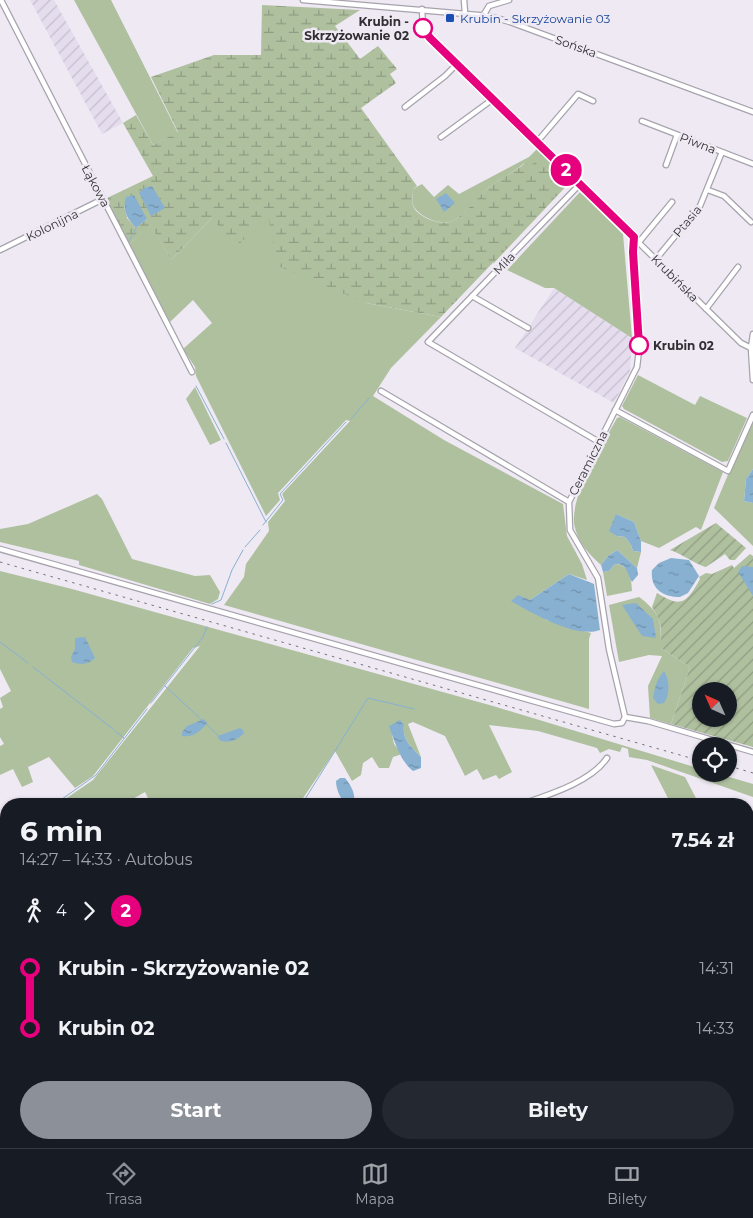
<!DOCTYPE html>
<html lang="pl">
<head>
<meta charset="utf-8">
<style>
	body { margin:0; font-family:Montserrat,sans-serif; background:#242831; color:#f1f3f6; height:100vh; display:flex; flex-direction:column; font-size:19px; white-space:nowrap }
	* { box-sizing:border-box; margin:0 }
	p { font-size:16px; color:#9ea1a6 }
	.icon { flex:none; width:28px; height:28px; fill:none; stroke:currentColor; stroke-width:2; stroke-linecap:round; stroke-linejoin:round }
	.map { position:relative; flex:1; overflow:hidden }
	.side { position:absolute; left:0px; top:798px; width:754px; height:351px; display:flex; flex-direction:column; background:#171b24; border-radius:20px 20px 0 0; box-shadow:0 1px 4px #0004 }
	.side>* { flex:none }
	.badge { padding:0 10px; border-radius:16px; font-size:18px; line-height:32px }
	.needle { width:32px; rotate:315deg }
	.tools { position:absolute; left:692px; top:682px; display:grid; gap:10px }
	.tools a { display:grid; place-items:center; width:45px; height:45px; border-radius:50%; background:#171b24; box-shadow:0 1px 4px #0004; font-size:25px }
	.map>.badge { position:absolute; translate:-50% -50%; box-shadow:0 0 0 2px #fff }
	.legs { display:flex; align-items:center; gap:8px; height:55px; padding:0 20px; font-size:16px }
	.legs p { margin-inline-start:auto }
	.head { display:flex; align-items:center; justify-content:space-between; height:85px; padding:0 20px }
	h1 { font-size:28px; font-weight:700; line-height:38px }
	.button { display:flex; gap:10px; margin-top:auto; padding:10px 20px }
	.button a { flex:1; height:58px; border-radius:30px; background:#8c9099; color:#fff; font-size:20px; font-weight:700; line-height:58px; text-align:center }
	.button a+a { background:#242831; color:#f1f3f6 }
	ul { padding:0 20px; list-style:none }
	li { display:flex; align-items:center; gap:18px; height:60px; font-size:19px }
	li i { display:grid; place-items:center; width:8px; height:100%; margin:0 6px; background:currentColor }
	li i::after { content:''; width:12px; height:12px; margin:-6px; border:4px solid; border-radius:50%; background:#171b24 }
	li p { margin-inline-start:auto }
	li:first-child i { background:linear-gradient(#0000 50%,currentColor 0) }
	li:last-child i { background:linear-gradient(currentColor 50%,#0000 0) }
	.menu { display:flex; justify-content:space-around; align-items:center; height:70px; border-top:1px solid #363941; background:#171b24; font-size:14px; color:#9ea1a6 }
	.menu a { display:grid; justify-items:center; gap:2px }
	.menu .on { color:#8c9099 }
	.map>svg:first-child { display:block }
	.built { fill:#e5ddee }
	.industrial { fill:url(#industrial-furrows) }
	.green { fill:#afc09f }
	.wetland { fill:url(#wetland-marsh); fill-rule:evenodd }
	.garden { fill:url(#garden-furrows); fill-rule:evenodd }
	.water { fill:url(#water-ripples) }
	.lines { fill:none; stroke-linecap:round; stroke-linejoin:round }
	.stream { stroke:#88b1d1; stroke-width:1 }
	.minor-casing { stroke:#a7a3ad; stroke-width:7 }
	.major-casing { stroke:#b5787d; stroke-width:8 }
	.minor { stroke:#fff; stroke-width:4.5 }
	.major { stroke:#fdc6c9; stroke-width:5.5 }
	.rail { stroke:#767279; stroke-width:1; stroke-dasharray:2.5 5; stroke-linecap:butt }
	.line-1-casing { stroke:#fff; stroke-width:11 }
	.line-1 { stroke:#e6007e; stroke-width:8 }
	.transit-dot { fill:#1a4fb4; stroke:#eee9f3; stroke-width:2 }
	.stop-1-dot { fill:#fff; stroke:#e6007e; stroke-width:2.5 }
	.labels { text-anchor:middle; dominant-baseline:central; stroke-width:5; stroke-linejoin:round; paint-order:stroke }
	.transit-label { font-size:12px; fill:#164399; stroke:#eee9f3; text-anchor:start }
	.stop-label { font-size:12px; font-weight:bold; fill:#312f33; stroke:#eee9f3; text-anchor:end }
	.street-label { font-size:12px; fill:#312f33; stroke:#eee9f3 }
</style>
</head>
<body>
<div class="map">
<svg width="753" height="1148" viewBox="0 0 753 1148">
	<defs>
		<pattern id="industrial-furrows" width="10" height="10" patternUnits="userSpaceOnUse" patternTransform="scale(1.25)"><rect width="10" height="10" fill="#e5ddee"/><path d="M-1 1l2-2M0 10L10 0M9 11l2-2" fill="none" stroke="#c5becd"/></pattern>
		<pattern id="wetland-marsh" width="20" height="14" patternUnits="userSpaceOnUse" patternTransform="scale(1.25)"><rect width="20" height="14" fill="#afc09f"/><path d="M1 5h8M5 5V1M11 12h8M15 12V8" fill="none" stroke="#8f9c82"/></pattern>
		<pattern id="garden-furrows" width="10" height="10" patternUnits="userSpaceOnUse" patternTransform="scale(1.25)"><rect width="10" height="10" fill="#afc09f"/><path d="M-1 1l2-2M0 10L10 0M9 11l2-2" fill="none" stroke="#8f9c82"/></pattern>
		<pattern id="water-ripples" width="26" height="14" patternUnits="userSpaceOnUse" patternTransform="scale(1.25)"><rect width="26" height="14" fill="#88b1d1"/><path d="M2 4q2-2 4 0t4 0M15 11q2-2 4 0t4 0" fill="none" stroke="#7090aa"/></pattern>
	</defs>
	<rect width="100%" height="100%" fill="#eee9f3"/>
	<path class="built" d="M6 1073V1107L0 1110V1077Z"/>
	<path class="industrial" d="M30 0H54L123 123 102 134Z
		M554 288 632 338 630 371 614 403 515 348Z"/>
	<path class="green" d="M74 0H111L178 133 153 145Z
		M537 149 570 182 493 264 524 163C514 173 501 178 489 187 477 197 467 214 452 221 441 226 420 217 414 207 411 202 413 195 413 189L422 184 434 197 448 185 459 194 529 157Z
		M580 192 623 234 632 338 554 288H545L507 270Z
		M269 217 366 303 441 317 391 368 373 396 444 440 563 504 567 536 582 564 587 580 569 574 530 600 546 620 591 633 589 639V709L224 605 244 577 246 564 269 531 268 522 285 501 282 494 350 421 346 420 278 493 280 500 266 516 196 376 195 367 183 349 212 323 193 300 170 322 129 245 150 223 171 260 212 218Z
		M638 375 695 405 700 396 747 418 728 461 722 462 624 409 622 406Z
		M195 387 221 440 210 445 186 399Z
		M753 415V469L746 479 744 501 753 503V546L714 508Z
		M620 417 723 472 701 530 696 527 659 548 641 541 634 522 616 514 617 536 625 537 631 545 633 551 641 552 637 568 617 550 608 556 601 565C590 555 579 544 575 528 567 500 603 444 617 418Z
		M97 494 102 499 132 559 195 576 210 575 220 592 218 599 210 604 79 565V561L0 542V529L28 524Z
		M615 564C628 563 632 580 632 591L607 596 603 572 609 571Z
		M0 571 72 589 493 706 701 769V774H719L753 784V797L647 760 629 757 628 749 622 747 620 752 609 749 600 753 597 748 538 731 489 725 512 772 499 779 496 775 483 780 477 769 465 776 445 736 413 722 408 724 421 757C411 747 402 740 404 725L392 735 394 744 402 754 393 757 389 768H379L372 757 363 763 361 775 352 781 335 751 299 804H151L145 792 124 804H58L93 780 200 646 193 648 93 776 75 788 49 757 28 767 33 782 22 787 13 769 0 775V746L4 744 0 737V709L3 707 0 698 11 691 0 669Z
		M639 597C662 614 661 622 661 648L690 667 671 724 650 718 648 686 662 656 649 655 619 662 609 605Z
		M651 765 685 777 699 804H671Z
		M6 861V915L0 914V864Z
		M748 898 753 909V966L748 955Z
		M6 1137V1142H61L62 1144 58 1148H0V1139Z
		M301 1143 303 1148H182L179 1143Z
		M633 1143H728L731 1148H635Z"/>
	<path class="wetland" d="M262 5 360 10 335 26 360 59 378 46 397 69 390 74 396 83 361 108 417 186 413 189C413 195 411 202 414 208 420 218 441 226 452 221 467 214 477 196 489 187 501 178 514 173 525 163L531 167 537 157 542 155 570 182 441 317 366 303 278 266 268 217 236 247 212 218 171 260 150 224 129 245 105 199 153 176 123 123 136 115 153 145 178 132 151 77 214 55H261ZM124 206 147 219 136 228 127 218Z"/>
	<path class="garden" d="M716 523 746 548 735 560H730L725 554 706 567C699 566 680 553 670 550Z
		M750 554 753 556V747L671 724 690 667 661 648C661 629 663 624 652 607L657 593C682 609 687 602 700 579L699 577 706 573 712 574 732 565 734 568ZM701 691H729V719H701Z"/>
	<path class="water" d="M152 186 165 208 151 216 139 193 144 188Z
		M446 193 455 203 444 212 436 199Z
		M134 195 147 219 136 228C127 218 122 211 126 197Z
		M753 469V503L744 501 746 479Z
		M616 514 634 522 641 541V552L633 551 631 545 625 537 617 536 609 531Z
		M617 550 637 568 638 575 632 582C627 574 627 563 615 564L609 571 603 572 601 565 608 556Z
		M671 558 689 560 699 576 688 593 680 597C663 597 650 589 652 570L659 563Z
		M742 566 753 567V596L738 572Z
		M569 574 594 584 600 630C576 639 532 613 511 601L518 595 530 600Z
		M636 603 653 619 656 638 642 636 622 605Z
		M85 637 95 658C88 665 81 665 72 662L71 657 75 649V638Z
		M664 671C670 680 670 695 664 703L658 704 653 698C655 687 656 680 664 671Z
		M204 719 207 723C201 731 193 738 182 736V732L187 726Z
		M400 720 404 725C402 740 411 747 421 757V768L413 771C400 761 394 740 389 726Z
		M240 728 243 730 244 733C238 740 228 744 219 740L218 736Z
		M340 778H345C350 784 357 795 353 802L347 804C340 799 336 789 336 781Z"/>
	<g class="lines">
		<path class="stream" d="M128 243 136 228
			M126 248 189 372
			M196 386 224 439
			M351 419 369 398
			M226 443 266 522
			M263 525 283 500 280 494 346 422
			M245 547 260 530
			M212 604 221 600 232 570 243 550
			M0 642 28 663
			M33 667 113 729
			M165 686 203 721
			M151 703 203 637 207 627
			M206 724 219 736
			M115 731 124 738
			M55 804 96 775 147 709
			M302 804 368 698 414 709
			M0 917 6 918"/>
		<defs>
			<path id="minor" d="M1 0 192 372
				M303 0 489 16 510 22 753 112
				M464 0 465 13
				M422 9 423 28 427 35 741 343 751 348
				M483 16 489 6 509 0
				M405 107 445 76 457 64
				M642 121 753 164
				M441 137 493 99
				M537 142 578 94 593 101
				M666 165 677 135
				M580 184 428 342 599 442
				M708 190 724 196 751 222
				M639 242 672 202
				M0 250 103 199
				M656 259 700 206 722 152
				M472 296 528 328
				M706 309 738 267
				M753 334 751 348 753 380
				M381 391 569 502
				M615 410 728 471 753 415
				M0 549 614 724 622 723 625 717
				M625 717 609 649 598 578 570 530 569 502 637 367 639 350 633 252 634 237
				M625 717 648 721 753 752
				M522 804C548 795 591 782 607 758"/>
			<path id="major" d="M0 1007 6 1020
				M0 1132 6 1130
				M68 1142 71 1148"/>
		</defs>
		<use href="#minor" class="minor-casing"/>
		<use href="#major" class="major-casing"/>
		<use href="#minor" class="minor"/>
		<use href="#major" class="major"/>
		<path class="rail" d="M0 562 701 761
			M729 766 753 773"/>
	</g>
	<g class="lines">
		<defs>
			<path id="line-1" d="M423 28 430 38 634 237 633 252 639 345"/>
		</defs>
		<use href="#line-1" class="line-1-casing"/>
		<use href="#line-1" class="line-1"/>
	</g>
	<rect class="transit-dot" x="445" y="13" width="10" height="10" rx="2.5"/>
	<g class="stop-1-dot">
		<circle cx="423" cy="28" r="9"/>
		<circle cx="639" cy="345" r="9"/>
	</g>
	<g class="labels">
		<g class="transit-label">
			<text x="460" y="18">Krubin - Skrzyżowanie 03</text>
		</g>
		<g class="stop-label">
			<text x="409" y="21">Krubin -<tspan x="409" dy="14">Skrzyżowanie 02</tspan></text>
			<text x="653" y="345" text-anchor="start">Krubin 02</text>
		</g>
		<g class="street-label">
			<text transform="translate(576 46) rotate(20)">Sońska</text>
			<text transform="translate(698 143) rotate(21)">Piwna</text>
			<text transform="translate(96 186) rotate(62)">Łąkowa</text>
			<text transform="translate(687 221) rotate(-50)">Ptasia</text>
			<text transform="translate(52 225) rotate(-26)">Kolonijna</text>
			<text transform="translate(504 263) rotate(-46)">Miła</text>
			<text transform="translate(675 278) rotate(45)">Krubińska</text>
			<text transform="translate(588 463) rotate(-63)">Ceramiczna</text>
		</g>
	</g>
</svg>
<div class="tools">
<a><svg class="needle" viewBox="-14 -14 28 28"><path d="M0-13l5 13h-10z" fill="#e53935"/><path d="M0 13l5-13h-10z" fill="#9ea1a6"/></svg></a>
<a><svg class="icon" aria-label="locate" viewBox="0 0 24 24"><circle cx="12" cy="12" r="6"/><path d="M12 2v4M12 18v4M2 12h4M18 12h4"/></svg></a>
</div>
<b class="badge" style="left:566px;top:170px;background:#e6007e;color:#fff">2</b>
<section class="side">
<div class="head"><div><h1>6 min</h1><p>14:27 – 14:33 · Autobus</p></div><b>7.54 zł</b></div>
<div class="legs"><svg class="icon" aria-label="walk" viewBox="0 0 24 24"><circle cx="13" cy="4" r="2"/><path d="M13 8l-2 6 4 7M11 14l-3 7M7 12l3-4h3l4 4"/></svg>4<svg class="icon" aria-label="forward" viewBox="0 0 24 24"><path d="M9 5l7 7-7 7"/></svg><b class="badge" style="background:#e6007e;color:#fff">2</b></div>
<ul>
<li><i style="color:#e6007e"></i><b>Krubin - Skrzyżowanie 02</b><p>14:31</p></li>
<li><i style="color:#e6007e"></i><b>Krubin 02</b><p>14:33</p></li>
</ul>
<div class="button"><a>Start</a><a>Bilety</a></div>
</section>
</div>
<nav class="menu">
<a class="on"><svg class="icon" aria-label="directions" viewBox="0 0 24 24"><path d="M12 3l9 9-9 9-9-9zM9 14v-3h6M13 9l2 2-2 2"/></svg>Trasa</a>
<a><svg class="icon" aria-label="map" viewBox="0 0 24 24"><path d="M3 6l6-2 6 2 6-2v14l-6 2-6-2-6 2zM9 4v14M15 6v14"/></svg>Mapa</a>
<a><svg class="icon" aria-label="tickets" viewBox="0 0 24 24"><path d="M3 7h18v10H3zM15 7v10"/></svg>Bilety</a>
</nav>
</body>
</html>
